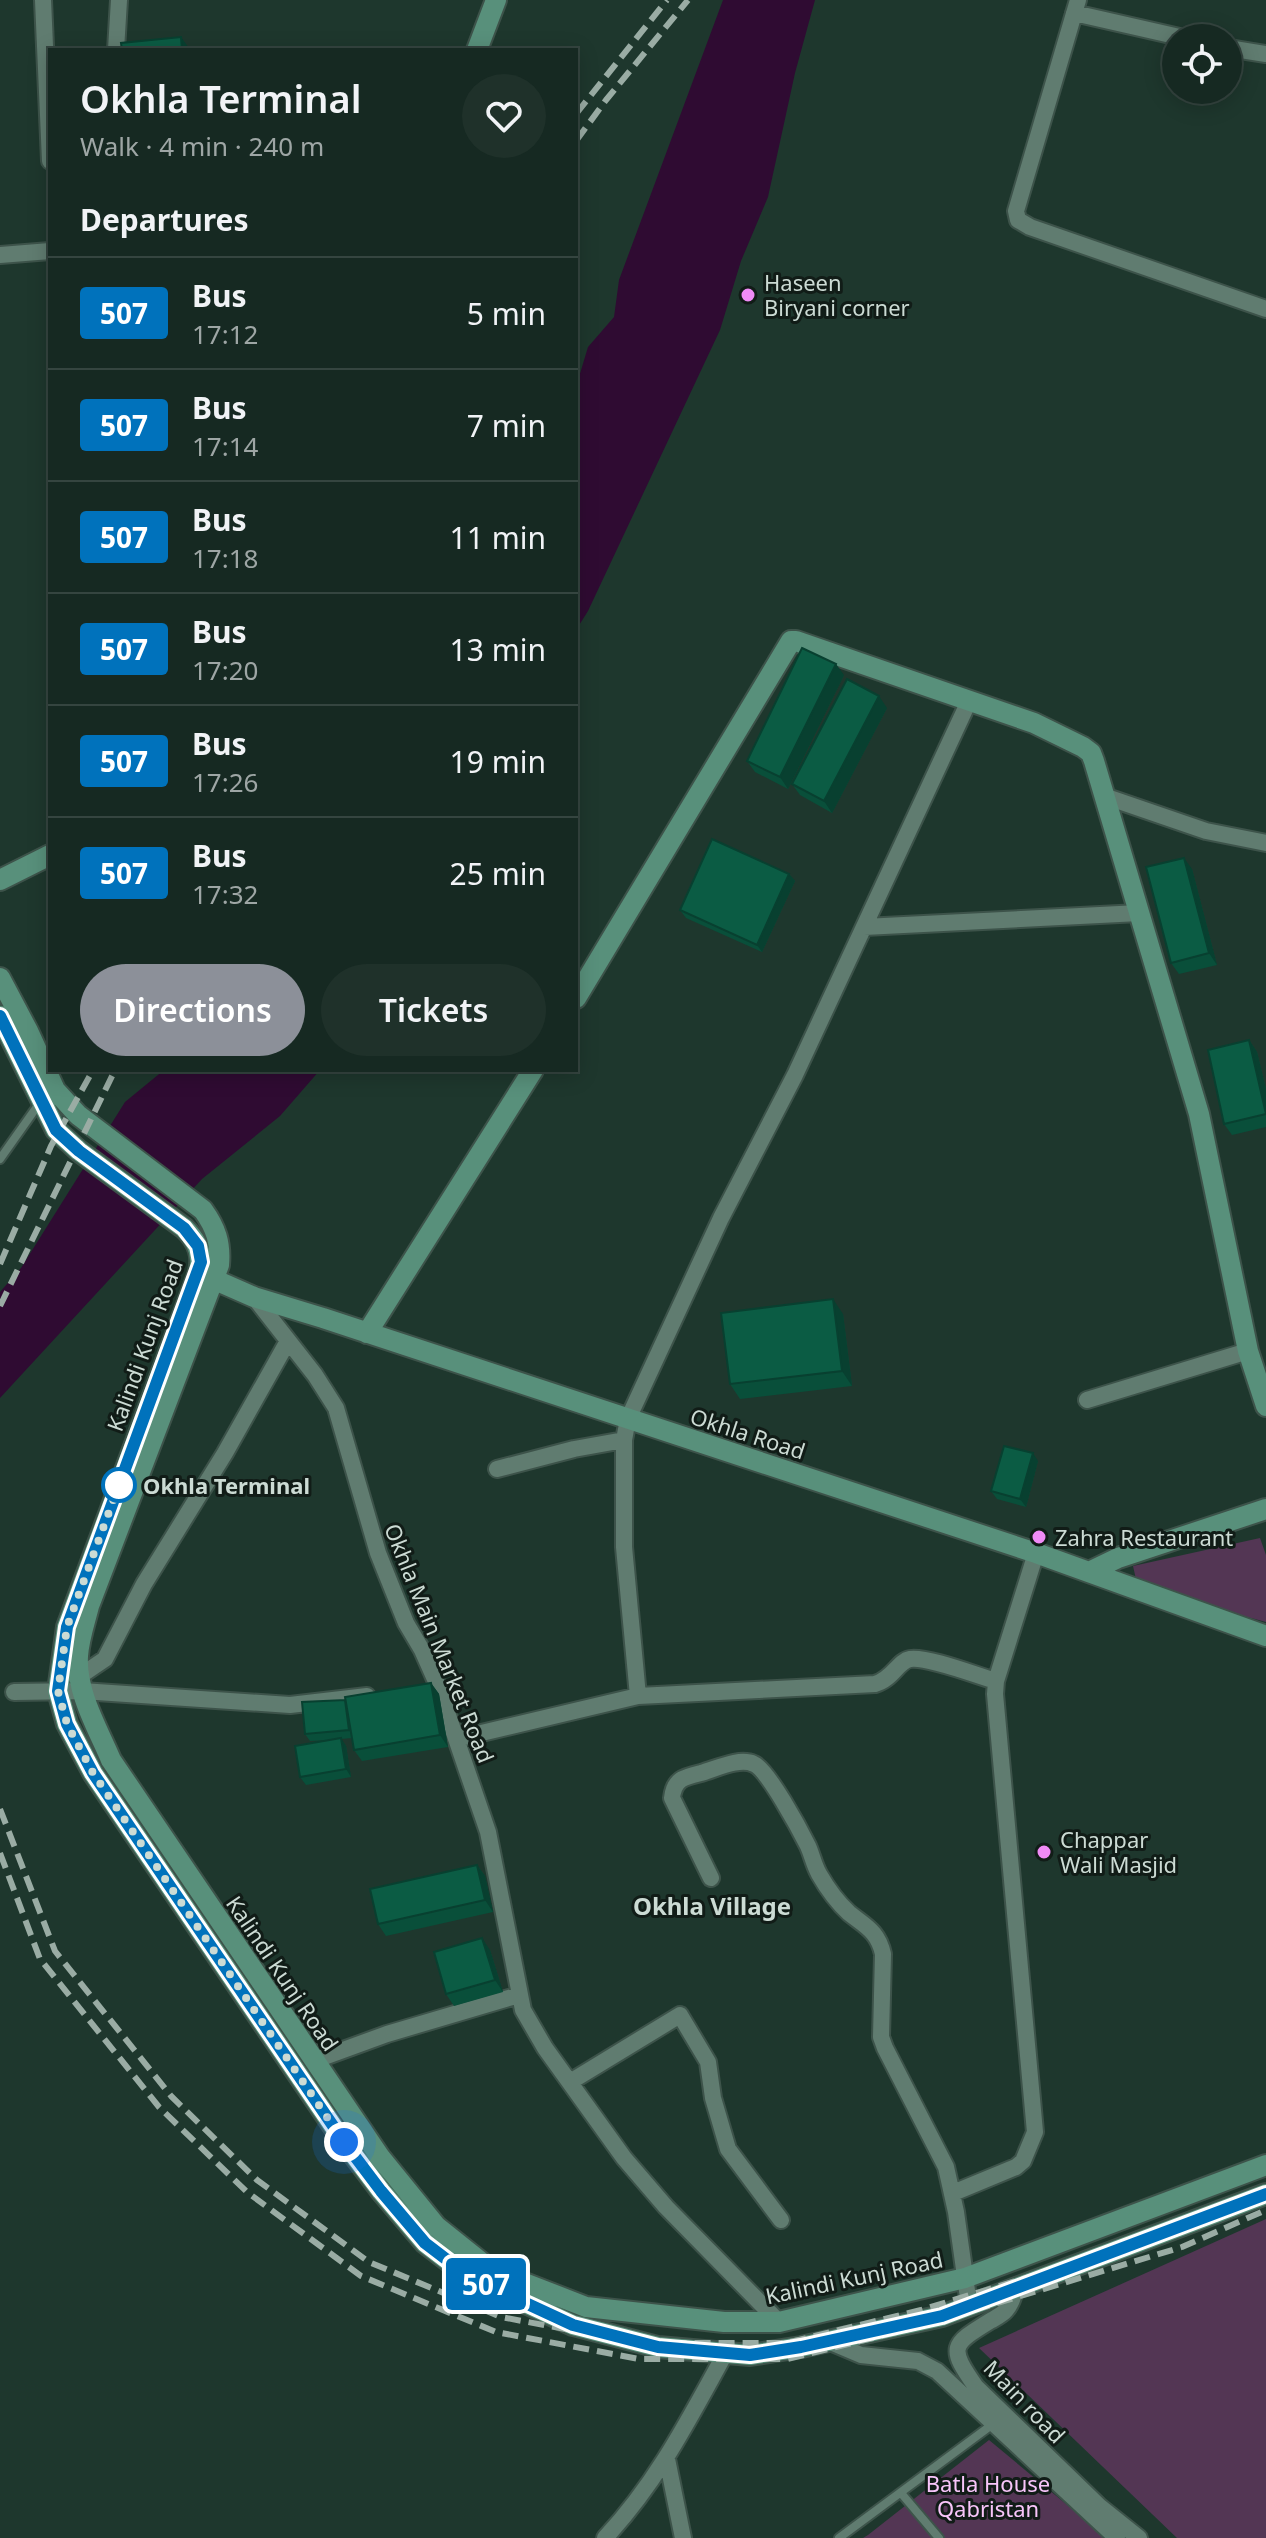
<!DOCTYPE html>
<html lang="en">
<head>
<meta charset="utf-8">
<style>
	body { margin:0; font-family:"Noto Sans",sans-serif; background:#1f312a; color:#f1f3f6; height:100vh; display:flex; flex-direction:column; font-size:30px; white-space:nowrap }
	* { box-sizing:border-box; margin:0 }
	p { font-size:26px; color:#9ea6a5 }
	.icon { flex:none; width:44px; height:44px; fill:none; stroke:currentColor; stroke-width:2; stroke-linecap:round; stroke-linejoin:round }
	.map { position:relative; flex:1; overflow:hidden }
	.details { position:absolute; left:48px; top:48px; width:530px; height:1024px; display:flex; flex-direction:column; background:#162922; border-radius:0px; box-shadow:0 4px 20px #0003,0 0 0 2px #354540 }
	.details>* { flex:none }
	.badge { padding:0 16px; border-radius:6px; font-size:28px; line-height:52px }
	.controls { position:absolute; left:1162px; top:24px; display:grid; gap:16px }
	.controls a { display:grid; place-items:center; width:80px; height:80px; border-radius:50%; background:#162922; box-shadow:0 4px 20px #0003,0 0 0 2px #354540; font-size:40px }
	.you { position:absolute; width:40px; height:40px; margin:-20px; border:6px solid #fff; border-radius:50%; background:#1a73e8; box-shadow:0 0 0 12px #1a73e833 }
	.map>.badge { position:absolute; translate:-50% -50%; box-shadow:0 0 0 4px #fff }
	h2 { padding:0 32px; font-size:30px; line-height:72px }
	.round { display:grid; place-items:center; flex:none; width:84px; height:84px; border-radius:42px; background:#1f312a }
	.head { display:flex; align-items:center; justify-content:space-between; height:136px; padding:0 32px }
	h1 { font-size:38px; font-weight:600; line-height:60px }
	.cta { display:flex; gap:16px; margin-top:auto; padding:16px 32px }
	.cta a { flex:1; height:92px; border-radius:48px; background:#8c9099; color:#fff; font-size:32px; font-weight:600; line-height:92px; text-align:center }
	.cta a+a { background:#1f312a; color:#f1f3f6 }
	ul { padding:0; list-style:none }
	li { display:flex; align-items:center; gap:24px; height:112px; padding:0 32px; border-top:2px solid #354540 }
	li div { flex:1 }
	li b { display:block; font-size:30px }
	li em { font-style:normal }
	li .badge { min-width:88px; font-weight:700; text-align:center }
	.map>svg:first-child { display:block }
	.green { fill:#533654 }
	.water { fill:#2f0b32 }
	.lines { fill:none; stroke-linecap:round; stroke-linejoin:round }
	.lane-casing { stroke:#3d534a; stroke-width:12 }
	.street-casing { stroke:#3d534a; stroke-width:20 }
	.secondary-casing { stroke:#3d534a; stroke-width:24 }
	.lane { stroke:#607c70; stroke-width:8 }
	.street { stroke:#607c70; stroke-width:16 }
	.secondary { stroke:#58907b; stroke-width:20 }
	.rail { stroke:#9aaca4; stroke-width:6; stroke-dasharray:16 8; stroke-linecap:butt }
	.wall { fill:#094f3a }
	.shaded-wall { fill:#084030 }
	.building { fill:#0b5c44; stroke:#084030; stroke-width:2 }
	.line-casing { stroke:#fff; stroke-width:18 }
	.line { stroke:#0072bc; stroke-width:12 }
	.walk { stroke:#ccdbd4; stroke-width:8; stroke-dasharray:0 14.4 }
	.poi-dot { fill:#f08bf6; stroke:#111c17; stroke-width:3 }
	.stop-dot { fill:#fff; stroke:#0072bc; stroke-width:4 }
	.labels { text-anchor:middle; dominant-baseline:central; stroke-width:6; stroke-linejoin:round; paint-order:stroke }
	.poi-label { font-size:22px; fill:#ccdbd4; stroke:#111c17; text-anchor:start }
	.street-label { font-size:22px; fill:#ccdbd4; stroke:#111c17 }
	.stop-label { font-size:22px; font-weight:bold; fill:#ccdbd4; stroke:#111c17; text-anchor:start }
	.park-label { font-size:22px; fill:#f8c5fa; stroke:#111c17 }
	.neighbourhood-label { font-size:24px; font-weight:bold; fill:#ccdbd4; stroke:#111c17 }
</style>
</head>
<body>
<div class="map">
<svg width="1266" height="2538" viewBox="0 0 1266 2538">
	<rect width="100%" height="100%" fill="#1e372d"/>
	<path class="green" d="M1260 1538 1266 1555V1622L1138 1588 1133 1566Z
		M1266 2219V2538H1177L979 2348Z
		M989 2440 1107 2538H863L868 2535Z"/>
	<path class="water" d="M723 0H815L795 73 768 197 741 261 720 330 588 611 576 630V387L588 347 614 317 619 280Z
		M164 1070H320L280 1116 202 1179 0 1398V1292L21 1268 125 1102Z"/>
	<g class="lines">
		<defs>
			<path id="lane" d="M0 1159 41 1101
				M901 2493 939 2538
				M839 2538 993 2424"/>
			<path id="street" d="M43 0 50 161
				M1078 0 1016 211 1018 220 1030 227 1266 309
				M1074 13 1184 38
				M1228 48 1266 54
				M116 50 119 0
				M0 255 50 251
				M1104 796 1206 831 1266 843
				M864 927 1139 913
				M254 1297 315 1375 336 1408 378 1553 406 1623 422 1650 438 1686 488 1832 523 2010 545 2048 624 2158 666 2207 779 2322
				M1087 1400 1248 1351
				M497 1469 574 1449 624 1440
				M80 1676 105 1659 144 1584 225 1453 288 1341
				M14 1692 82 1691 290 1705 367 1696
				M638 1696 624 1547V1440L628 1419 721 1218 795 1075 969 701
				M456 1739 638 1696 875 1684C893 1679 898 1661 910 1659 927 1656 978 1676 996 1681
				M711 1878 672 1798C674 1779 684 1777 701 1773 716 1769 739 1757 754 1764 768 1770 800 1830 808 1846 812 1855 814 1865 819 1874 827 1888 837 1902 849 1913 865 1926 878 1931 883 1954L881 2037 885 2048 946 2167 956 2212 969 2305
				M313 2061 387 2034 519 1995
				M570 2082 680 2015 708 2062 713 2098 728 2149 781 2220
				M953 2193 1016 2167 1023 2161 1035 2132 995 1694 996 1681 1036 1553
				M1016 2288C1013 2296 1012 2304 1006 2310 1002 2315 995 2318 990 2321 951 2345 948 2347 976 2387L1099 2506 1139 2538
				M828 2341 861 2355 918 2361 937 2371 1117 2538
				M667 2459 683 2538
				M605 2538C658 2481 689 2419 726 2352"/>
			<path id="secondary" d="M477 50 496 0
				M0 880 50 855
				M0 978 28 1031 55 1090 78 1115 203 1210C216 1228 221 1243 219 1265L89 1606C85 1622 79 1639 78 1656 76 1692 97 1727 111 1760L380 2157 436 2226 491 2270 586 2307 724 2322H779L965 2278 1266 2165
				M576 998 791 641H796L1034 723 1083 747 1091 753 1094 761 1199 1114 1248 1351 1266 1406
				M0 1016 56 1130 79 1151 184 1228C198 1241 204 1256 198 1275L67 1627 58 1691 67 1724 93 1773 344 2142 381 2191 425 2243 459 2269 491 2287 573 2325 658 2347 750 2355 801 2347 942 2316 1266 2194
				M213 1279 254 1297 323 1318 1036 1553 1266 1636
				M367 1333 533 1070
				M1089 1572 1118 1558 1266 1509"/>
		</defs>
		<use href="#lane" class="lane-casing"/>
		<use href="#street" class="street-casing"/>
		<use href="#secondary" class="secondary-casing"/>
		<use href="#lane" class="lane"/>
		<use href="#street" class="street"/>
		<use href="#secondary" class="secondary"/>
		<path class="rail" d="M576 114 667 0
			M576 141 606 100 688 0
			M0 1264 51 1146 93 1070
			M0 1306 115 1070
			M0 1809 55 1951 171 2096 257 2180 369 2262 501 2317 640 2343H786L921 2310 1176 2232 1266 2193
			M0 1853 40 1959 159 2107 247 2192 361 2276 496 2332 639 2359H788L925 2325 1182 2247 1266 2210"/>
	</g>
	<path class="wall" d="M844 675 788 789 755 772 747 761Z
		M887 708 832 813 800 795 792 784Z
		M1192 869 1217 965 1179 974 1171 963Z
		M789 874 795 881 762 952 686 918 680 910Z
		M1249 1040 1257 1052 1266 1089V1127L1232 1135 1224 1124Z
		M843 1314 852 1386 740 1399 730 1384Z
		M1038 1461 1026 1507 997 1499 991 1491Z
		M431 1683 439 1694 448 1747 362 1761 354 1750 352 1738 341 1739 346 1746 351 1777 306 1785 300 1777 332 1740 310 1741 305 1734 345 1700Z
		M477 1865 485 1876 493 1912 386 1936 378 1924Z
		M490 1950 503 1992 454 2006 446 1994Z"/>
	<path class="shaded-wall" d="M181 37 189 48V50H182Z
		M836 664 844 675 788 789 780 777Z
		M879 696 887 708 832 813 824 801Z
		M1184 858 1192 869 1217 965 1209 953Z
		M789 874 795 881 762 952 757 945Z
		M1249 1040 1257 1052 1266 1089V1112Z
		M833 1299 843 1314 852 1386 842 1371Z
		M1033 1453 1038 1461 1026 1507 1020 1499Z
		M431 1683 439 1694 448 1747 440 1735Z
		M341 1738 346 1746 351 1777 346 1769Z
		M477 1865 485 1876 493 1912 485 1900Z
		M482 1938 490 1950 503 1992 495 1980Z"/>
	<path class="building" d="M181 37 182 50H122L121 43Z
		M802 648 836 664 780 777 747 761Z
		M847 679 879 696 824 801 792 784Z
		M712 839 789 874 757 945 680 910Z
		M1184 858 1209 953 1171 963 1146 867Z
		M1249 1040 1266 1114 1224 1124 1208 1050Z
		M833 1299 842 1371 730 1384 721 1313Z
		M1004 1446 1033 1453 1020 1499 991 1491Z
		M431 1683 440 1735 354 1750 345 1697Z
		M345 1700 349 1730 305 1734 302 1702Z
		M341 1738 346 1769 300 1777 295 1746Z
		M477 1865 485 1900 378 1924 370 1889Z
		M482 1938 495 1980 446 1994 434 1952Z"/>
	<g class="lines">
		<defs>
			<path id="line" d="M0 1016 56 1130 79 1151 184 1228 198 1246 201 1262 67 1627 58 1691 67 1724 93 1773 344 2142 381 2191 425 2243 459 2269 491 2287 573 2325 658 2347 750 2355 801 2347 942 2316 1266 2194"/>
		</defs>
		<use href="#line" class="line-casing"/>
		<use href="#line" class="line"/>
		<path class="walk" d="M119 1485 121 1479 67 1627 58 1691 67 1724 93 1773 344 2142"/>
	</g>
	<g class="poi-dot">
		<circle cx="748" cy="295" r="8"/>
		<circle cx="1039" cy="1537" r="8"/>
		<circle cx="1044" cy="1852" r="8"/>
	</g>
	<circle class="stop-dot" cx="119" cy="1485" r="16"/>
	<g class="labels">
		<g class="poi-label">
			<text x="764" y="282">Haseen<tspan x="764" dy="25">Biryani corner</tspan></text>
			<text x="1055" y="1537">Zahra Restaurant</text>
			<text x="1060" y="1839">Chappar<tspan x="1060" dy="25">Wali Masjid</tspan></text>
		</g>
		<g class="street-label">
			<text transform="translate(144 1345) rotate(-70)">Kalindi Kunj Road</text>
			<text transform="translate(748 1433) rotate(18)">Okhla Road</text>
			<text transform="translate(440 1643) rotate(68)">Okhla Main Market Road</text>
			<text transform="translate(283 1973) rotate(56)">Kalindi Kunj Road</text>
			<text transform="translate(854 2277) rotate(-12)">Kalindi Kunj Road</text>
			<text transform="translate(1025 2401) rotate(46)">Main road</text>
		</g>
		<g class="stop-label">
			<text x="143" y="1485">Okhla Terminal</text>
		</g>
		<g class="park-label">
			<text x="988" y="2483">Batla House<tspan x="988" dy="25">Qabristan</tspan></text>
		</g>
		<g class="neighbourhood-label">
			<text x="712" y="1905">Okhla Village</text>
		</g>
	</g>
</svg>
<div class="controls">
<a><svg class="icon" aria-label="locate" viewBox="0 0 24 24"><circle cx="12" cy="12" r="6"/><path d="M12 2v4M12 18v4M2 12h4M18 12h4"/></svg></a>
</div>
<div class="you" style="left:344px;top:2142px"></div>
<b class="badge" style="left:486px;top:2284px;background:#0072bc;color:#fff">507</b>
<section class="details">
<div class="head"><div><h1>Okhla Terminal</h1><p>Walk · 4 min · 240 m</p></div><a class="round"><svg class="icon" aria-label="heart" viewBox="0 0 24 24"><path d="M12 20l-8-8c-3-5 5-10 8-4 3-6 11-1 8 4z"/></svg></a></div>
<h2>Departures</h2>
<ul>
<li><span class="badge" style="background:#0072bc;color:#fff">507</span><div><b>Bus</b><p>17:12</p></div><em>5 min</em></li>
<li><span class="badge" style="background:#0072bc;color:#fff">507</span><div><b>Bus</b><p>17:14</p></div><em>7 min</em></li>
<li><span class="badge" style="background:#0072bc;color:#fff">507</span><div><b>Bus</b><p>17:18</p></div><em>11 min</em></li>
<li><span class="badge" style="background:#0072bc;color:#fff">507</span><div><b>Bus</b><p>17:20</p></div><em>13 min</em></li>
<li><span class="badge" style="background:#0072bc;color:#fff">507</span><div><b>Bus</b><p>17:26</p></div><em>19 min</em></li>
<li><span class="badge" style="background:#0072bc;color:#fff">507</span><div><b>Bus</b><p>17:32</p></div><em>25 min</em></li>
</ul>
<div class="cta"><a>Directions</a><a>Tickets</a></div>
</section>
</div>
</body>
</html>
